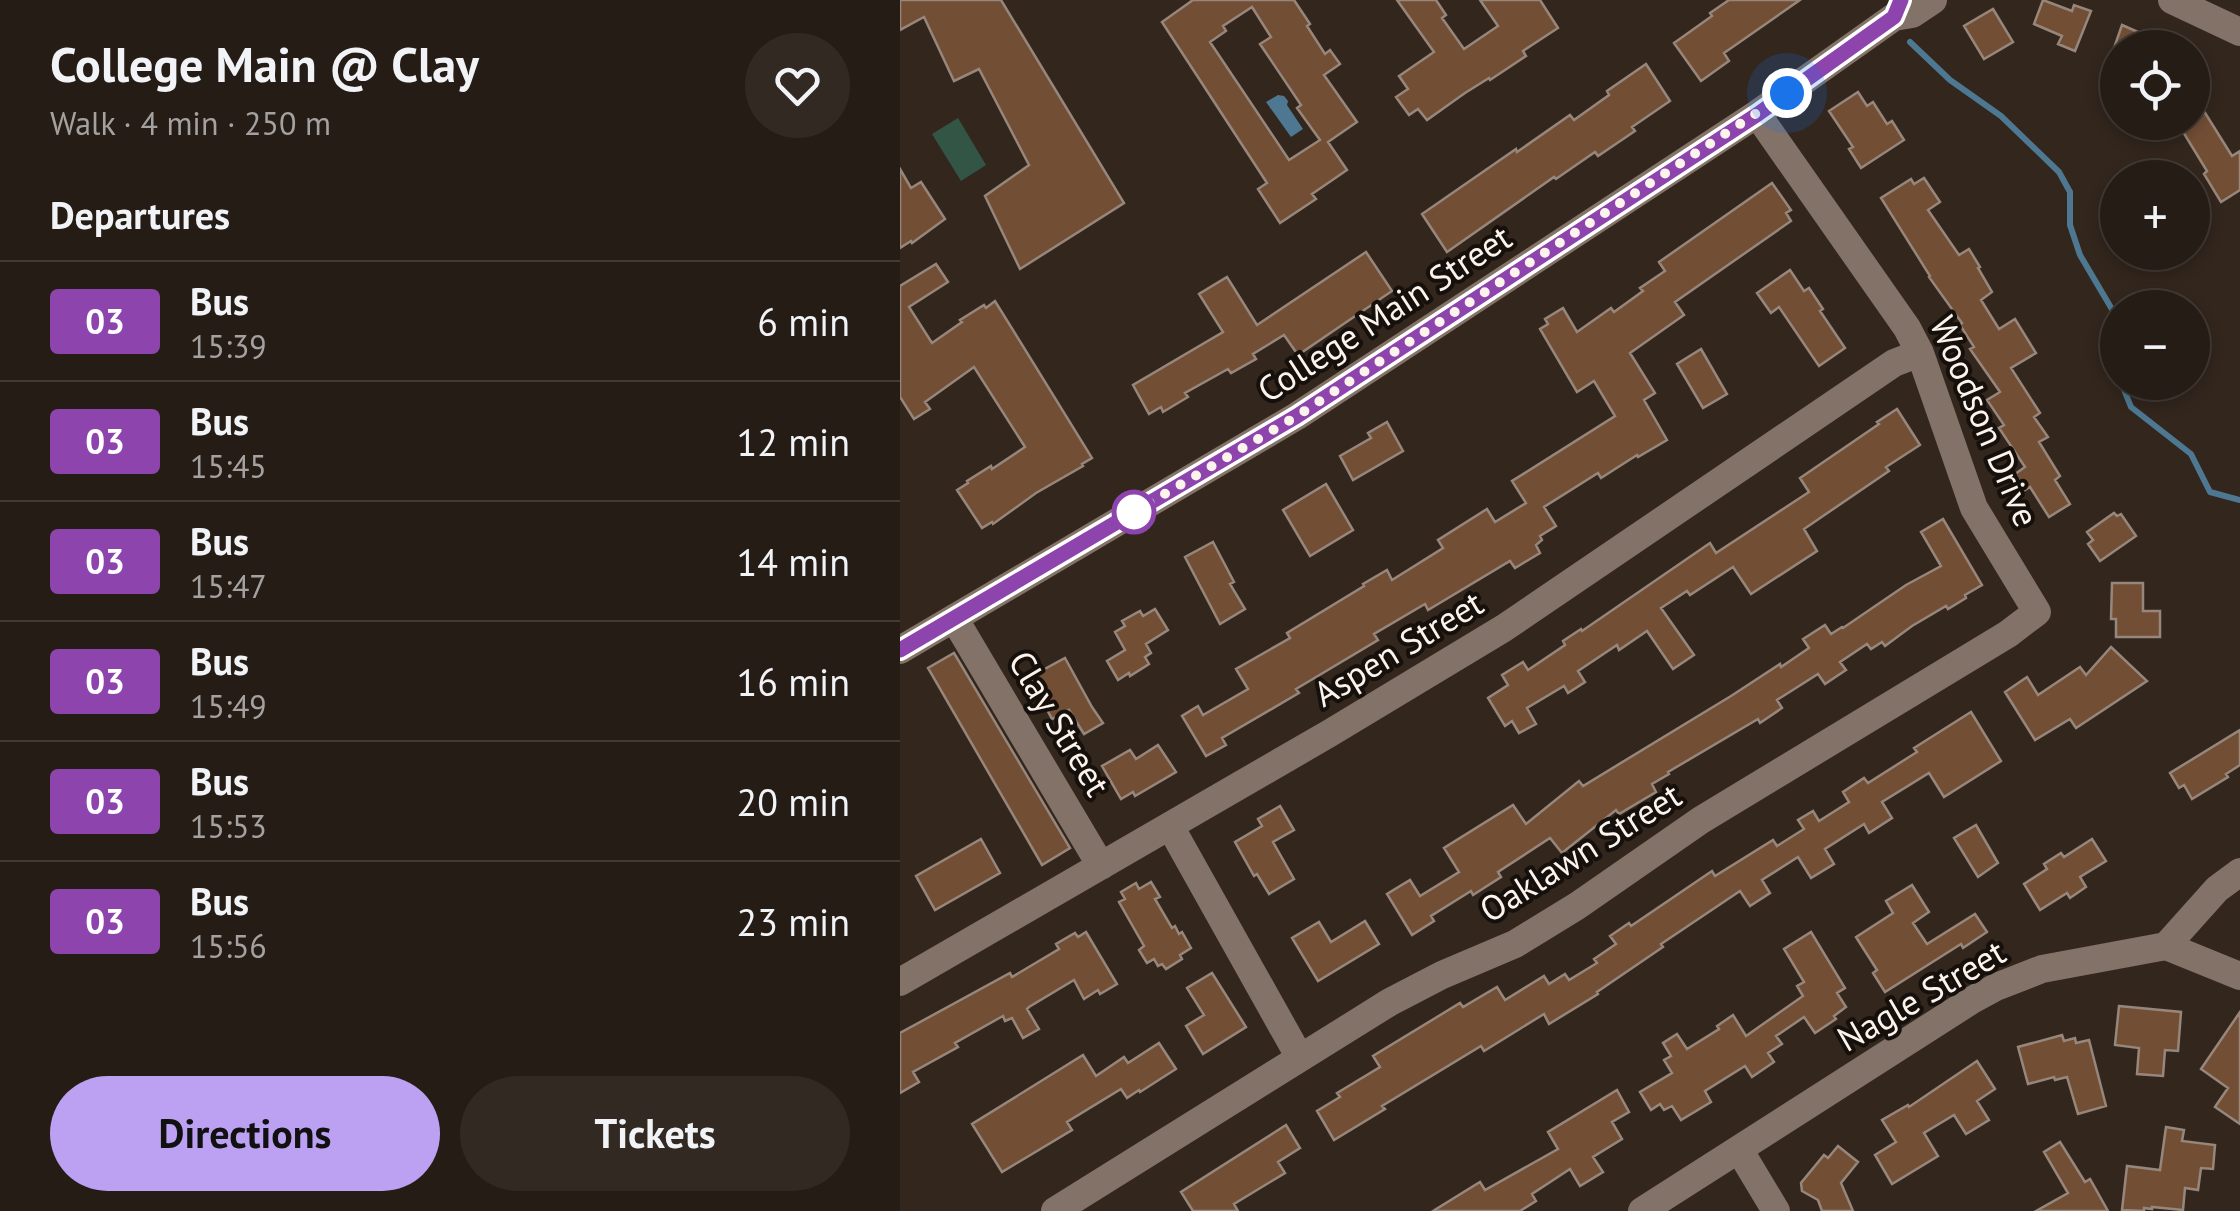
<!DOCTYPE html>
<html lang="en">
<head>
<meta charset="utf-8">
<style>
	body { margin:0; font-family:"PT Sans",sans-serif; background:#322923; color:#f1f3f6; height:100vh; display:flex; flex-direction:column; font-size:38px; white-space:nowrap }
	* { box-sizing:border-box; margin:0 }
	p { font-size:32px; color:#a4a1a1 }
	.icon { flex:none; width:55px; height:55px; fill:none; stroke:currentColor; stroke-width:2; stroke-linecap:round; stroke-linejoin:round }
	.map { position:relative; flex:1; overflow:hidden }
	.drawer { display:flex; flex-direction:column; background:#261c16; width:900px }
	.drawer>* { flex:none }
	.badge { padding:0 20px; border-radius:8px; font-size:35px; line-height:65px }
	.tools { position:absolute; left:1200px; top:30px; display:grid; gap:20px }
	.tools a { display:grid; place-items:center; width:110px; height:110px; border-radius:50%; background:#261c16; box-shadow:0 5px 15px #0003,0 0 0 2px #423a35; font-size:50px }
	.you { position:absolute; width:50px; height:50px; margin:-25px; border:8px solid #fff; border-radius:50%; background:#1a73e8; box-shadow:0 0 0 15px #1a73e833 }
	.map>.badge { position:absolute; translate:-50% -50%; box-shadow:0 0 0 5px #fff }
	h2 { padding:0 50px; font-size:38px; line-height:90px }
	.round { display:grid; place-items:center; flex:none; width:105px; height:105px; border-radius:52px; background:#322923 }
	.head { display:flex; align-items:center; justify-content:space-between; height:170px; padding:0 50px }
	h1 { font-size:48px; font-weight:600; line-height:75px }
	.button { display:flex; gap:20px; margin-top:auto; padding:20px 50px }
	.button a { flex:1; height:115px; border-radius:60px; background:#bca0f2; color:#111; font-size:40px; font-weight:600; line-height:115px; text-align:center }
	.button a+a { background:#322923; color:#f1f3f6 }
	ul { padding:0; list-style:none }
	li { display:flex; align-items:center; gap:30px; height:120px; padding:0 50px; border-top:2px solid #423a35 }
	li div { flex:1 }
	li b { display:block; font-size:38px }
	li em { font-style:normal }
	li .badge { min-width:110px; font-weight:700; text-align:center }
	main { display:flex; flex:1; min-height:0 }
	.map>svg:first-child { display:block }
	.green { fill:#335546 }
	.water { fill:#4e7892 }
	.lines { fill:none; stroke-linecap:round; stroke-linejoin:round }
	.stream { stroke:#4e7892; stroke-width:6 }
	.building { fill:#724e35; stroke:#96867b; stroke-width:2.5; fill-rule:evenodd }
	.minor { stroke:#827268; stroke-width:28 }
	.line-casing { stroke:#fff; stroke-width:22 }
	.line { stroke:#8e44ad; stroke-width:15 }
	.walk { stroke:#fcf3ed; stroke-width:10; stroke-dasharray:0 18 }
	.stop-dot { fill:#fff; stroke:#8e44ad; stroke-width:5 }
	.labels { text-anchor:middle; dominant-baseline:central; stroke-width:8; stroke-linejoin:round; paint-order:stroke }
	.street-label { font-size:35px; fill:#fcf3ed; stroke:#16100c }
</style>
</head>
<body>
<main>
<section class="drawer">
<div class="head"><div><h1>College Main @ Clay</h1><p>Walk · 4 min · 250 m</p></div><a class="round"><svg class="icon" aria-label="heart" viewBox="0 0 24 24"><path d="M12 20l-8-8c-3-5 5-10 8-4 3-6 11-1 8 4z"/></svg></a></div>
<h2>Departures</h2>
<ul>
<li><span class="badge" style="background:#8e44ad;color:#fff">03</span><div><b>Bus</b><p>15:39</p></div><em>6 min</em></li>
<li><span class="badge" style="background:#8e44ad;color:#fff">03</span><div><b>Bus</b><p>15:45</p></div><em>12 min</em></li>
<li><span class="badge" style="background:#8e44ad;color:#fff">03</span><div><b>Bus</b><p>15:47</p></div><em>14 min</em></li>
<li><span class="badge" style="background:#8e44ad;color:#fff">03</span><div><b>Bus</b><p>15:49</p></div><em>16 min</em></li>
<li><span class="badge" style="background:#8e44ad;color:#fff">03</span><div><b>Bus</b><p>15:53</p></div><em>20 min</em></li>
<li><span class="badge" style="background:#8e44ad;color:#fff">03</span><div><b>Bus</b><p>15:56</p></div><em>23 min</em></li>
</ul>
<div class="button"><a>Directions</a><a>Tickets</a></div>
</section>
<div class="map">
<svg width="1340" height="1211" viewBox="0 0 1340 1211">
	<rect width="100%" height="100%" fill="#32261d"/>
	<path class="green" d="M58 118 86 165 61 181 32 134Z"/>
	<path class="water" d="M378 95 384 96 388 101 387 105 403 129 391 137 366 102Z"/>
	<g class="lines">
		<path class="stream" d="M1010 42 1050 80 1101 116 1159 172 1170 192V225L1180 255 1213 311 1218 372
			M1221 382 1231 407 1291 454 1310 492 1340 500"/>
	</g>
	<path class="building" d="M0 0H101L224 203 120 269 85 196 129 165 79 69 54 81 24 17 0 30Z
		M293 0H394L410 24 407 26 425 54 430 50 440 64 424 75 457 122 428 142 447 170 412 194 416 199 380 223 358 189 367 183 262 22ZM352 7 371 37 360 44 401 105 397 108 420 140 389 160 310 42 326 31 323 26Z
		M497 0H536L546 15 542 18 564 49 598 26 580 0H640L658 28 623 51 626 56 590 80 589 78 565 93 527 120 518 109 509 115 496 97 508 89 499 76 534 52Z
		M829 0H900L824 53 829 61 801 81 774 43 812 16 810 13Z
		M1143 0 1172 11 1174 5 1191 11 1175 51 1158 44 1162 36 1134 24Z
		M1093 9 1113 42 1084 59 1064 26Z
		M1222 25 1238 32 1231 48H1214Z
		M746 64 770 101 732 127 735 131 698 156 695 152 656 179 654 177 547 252 522 214 616 149 617 152 670 115 674 120 709 95 707 91Z
		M958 92 967 106 973 102 987 124 992 121 1004 140 961 168 949 149 953 147 929 111Z
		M1292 92 1332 156 1340 151V190L1321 202 1304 174 1307 171 1277 122H1292Z
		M0 169 11 188 21 182 45 219 12 243 11 241 0 248Z
		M1024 178 1040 202 1028 210 1059 255 1069 249 1080 267 1078 268 1092 292 1081 300 1099 329 1115 319 1136 353 1111 368 1140 413 1134 417 1148 437 1139 442 1160 476 1155 480 1170 504 1149 517 1130 487 1125 490 1115 474 1125 467 1099 428 1104 425 1087 400 1100 392 1070 349 1074 347 1060 325 1062 323 1029 277 1030 276 981 198 1011 179 1014 184Z
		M872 183 891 210 886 213 891 221 775 302 784 315 730 353 755 393 744 400 767 440 738 457 737 455 701 478 698 473 644 507 656 526 640 536 642 540 636 545 640 553 615 568 610 561 528 610 525 604 474 634 478 640 396 689 399 693 322 738 326 745 306 756 282 716 298 706 303 715 348 689 336 669 390 638 387 633 464 586 463 584 487 570 492 580 543 548 538 540 587 509 595 522 626 503 612 481 715 416 694 381 677 392 640 329 648 324 645 319 663 308 677 332 711 308 714 312 743 291 740 288 765 271 759 262Z
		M466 252 492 291 398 355 384 335 353 354 356 359 331 373 328 369 285 393 288 397 263 412 261 407 249 414 233 385 323 332 299 294 327 277 357 325Z
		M36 264 48 282 9 307 32 343 62 322 60 320 84 305 86 308 95 301 192 458 182 464 183 466 136 493 93 524 92 522 82 528 57 490 68 483 67 481 91 466 92 469 125 447 74 367 25 402 30 409 14 419 0 397V286Z
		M890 270 904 291 909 288 923 309 920 311 945 348 919 366 879 307 871 313 857 293Z
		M801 349 827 394 803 408 777 364Z
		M997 409 1020 445 986 467 989 471 904 529 917 551 851 594 833 567 790 595 787 591 761 608 794 655 773 669 747 631 719 650 717 645 678 671 685 682 668 693 664 686 627 708 636 724 619 733 612 721 605 726 588 698 608 685 602 675 623 662 628 670 665 645 663 641 681 629 682 631 810 543 816 553 909 492 900 478 979 424 977 422Z
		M487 422 503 451 453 480 440 456 471 438 468 433Z
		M426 484 453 530 410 556 383 510Z
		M1214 513 1217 516 1221 514 1236 536 1200 561 1188 544 1193 540 1187 532Z
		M1043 519 1082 585 1065 595 1066 598 1048 609 1046 606 1012 626 985 646 982 642 971 649 967 644 940 662 946 670 925 684 918 674 877 700 882 708 860 723 858 719 768 772 769 774 752 784 756 792 719 814 716 810 662 853 650 838 598 872 601 877 573 895 571 891 531 916 534 921 512 935 487 894 510 880 520 896 559 872 544 848 613 805 626 824 679 781 683 786 831 696 880 664 881 667 909 648 903 639 925 625 931 634 942 627 943 628 1006 585 1041 566 1021 532Z
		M313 542 334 582 330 584 345 609 320 624 285 557Z
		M1212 583H1243V611H1260V637H1216V619H1211Z
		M255 609 268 630 246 644 251 653 245 657 249 664 230 676 229 673 218 680 207 661 225 650 215 632 225 626 222 621 240 611 243 616Z
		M1211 647 1247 681 1176 728 1170 719 1135 740 1105 692 1127 677 1138 695 1180 667 1186 675Z
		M54 653 170 848 142 865 28 668Z
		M165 658 192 707 203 723 184 734 169 710 152 719 130 677Z
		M1071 712 1101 761 1044 797 1029 773 982 802 992 818 969 833 964 824 925 849 934 864 911 878 898 857 862 880 870 893 850 906 840 891 761 944 763 947 697 992 698 994 649 1024 644 1014 584 1051 581 1046 482 1106 485 1109 434 1140 417 1111 440 1097 437 1093 480 1067 473 1056 560 1003 563 1007 597 987 605 1000 644 976 649 984 665 974 669 980 697 963 694 959 716 944 710 936 729 923 731 926 812 871 815 876 873 840 877 846 904 829 898 820 913 811 919 821 949 802 943 792 964 778 968 783 1017 752 1014 748Z
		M1340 730V765L1326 774 1328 777 1292 799 1284 785 1279 788 1270 773Z
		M258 745 276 772 235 796 233 792 221 799 202 766 230 750 236 759Z
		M380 806 394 830 373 842 394 879 369 894 357 874 354 876 335 842 362 826 358 819Z
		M1076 825 1098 863 1078 877 1054 838Z
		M81 839 100 873 35 910 16 876Z
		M1192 839 1206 861 1180 877 1186 887 1170 898 1167 893 1140 910 1124 884 1147 869 1144 864 1161 853 1164 857Z
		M251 882 260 897 255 899 272 928 275 926 279 934 282 932 291 948 280 955 282 959 266 969 262 964 258 966 254 959 247 963 239 950 244 946 219 902 225 899 221 892 236 883 239 889Z
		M1012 885 1029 912 1013 923 1027 944 1075 914 1087 932 1063 948 1061 944 985 992 973 973 977 970 956 937 993 913 986 901Z
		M465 921 479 944 418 981 392 938 419 922 431 942Z
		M186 932 217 984 200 994 198 990 184 999 174 980 129 1007 127 1009 139 1029 123 1038 112 1018 105 1021 103 1016 55 1043 58 1047 13 1072 19 1082 0 1093V1033L110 973 112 977 159 949 156 944 175 933 178 937Z
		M911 932 945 988 937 993 946 1007 934 1016 936 1019 915 1033 904 1017 876 1036 882 1044 868 1053 874 1062 852 1077 845 1066 805 1091 811 1102 781 1120 772 1106 764 1110 760 1104 751 1110 740 1092 772 1073 764 1060 771 1056 763 1043 777 1034 787 1049 819 1029 817 1026 833 1015 846 1036 903 996 897 986 904 982 884 949Z
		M312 973 346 1027 303 1054 286 1026 304 1015 287 988Z
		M1219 1006 1281 1012 1278 1051 1265 1050 1263 1076 1237 1074 1239 1048 1215 1045Z
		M1340 1012V1124L1315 1107 1328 1088 1301 1069Z
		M1162 1035 1164 1041 1175 1038 1176 1043 1189 1040 1206 1106 1178 1114 1167 1077 1155 1080 1154 1077 1128 1084 1118 1047Z
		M259 1043 276 1069 240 1092 239 1090 227 1098 221 1089 167 1122 172 1130 102 1172 72 1124 183 1055 196 1076 224 1057 228 1063Z
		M1077 1061 1095 1089 1077 1101 1089 1120 1066 1134 1054 1115 1024 1133 1038 1156 992 1184 975 1155 996 1142 982 1120 1008 1105 1009 1107Z
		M717 1090 729 1112 712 1122 722 1139 693 1157 703 1172 680 1186 670 1169 632 1194 636 1201 620 1211H533L580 1182 585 1190 658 1149 648 1132Z
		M386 1125 400 1148 378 1162 385 1173 334 1204 338 1211H293L281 1192Z
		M1266 1127 1284 1130 1282 1141 1315 1145 1313 1169 1301 1168 1298 1190 1285 1188 1283 1210 1252 1207V1209L1244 1208V1211L1222 1210 1227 1166 1260 1170Z
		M1160 1142 1185 1182 1190 1179 1208 1211H1136L1168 1193 1144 1152Z
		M938 1146 958 1162 941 1183 953 1211H922L918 1200 902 1191 901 1183 924 1155 928 1158Z"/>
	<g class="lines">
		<path class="minor" d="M1272 0 1340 32
			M54 618 201 866
			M0 650 397 416 857 114 994 17 1012 14 1033 0
			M270 826 400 1058
			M1266 946 1340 976
			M0 982 430 733 604 628 994 363 1020 353
			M840 1151 876 1211
			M155 1211 490 1002 542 975 615 944 677 906 801 820 1108 634 1137 612 1074 508 1020 353 1007 328 857 114
			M742 1211 1072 1000 1096 987 1142 969 1266 946 1317 889 1340 872"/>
	</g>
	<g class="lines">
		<defs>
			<path id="line" d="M0 650 397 416 858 114 994 17 1001 0"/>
		</defs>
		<use href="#line" class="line-casing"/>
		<use href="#line" class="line"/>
		<path class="walk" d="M234 512 397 416 887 93"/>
	</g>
	<circle class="stop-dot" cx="234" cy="512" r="20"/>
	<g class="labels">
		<g class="street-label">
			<text transform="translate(484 313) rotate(-33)">College Main Street</text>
			<text transform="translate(1085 421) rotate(67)">Woodson Drive</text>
			<text transform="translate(498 648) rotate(-31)">Aspen Street</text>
			<text transform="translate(160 723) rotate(59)">Clay Street</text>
			<text transform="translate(680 852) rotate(-32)">Oaklawn Street</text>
			<text transform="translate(1021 995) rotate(-30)">Nagle Street</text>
		</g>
	</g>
</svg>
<div class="tools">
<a><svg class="icon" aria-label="locate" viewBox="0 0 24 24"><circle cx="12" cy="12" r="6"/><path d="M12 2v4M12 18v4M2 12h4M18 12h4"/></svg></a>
<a>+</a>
<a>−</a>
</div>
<div class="you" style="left:887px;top:93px"></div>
</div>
</main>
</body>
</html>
